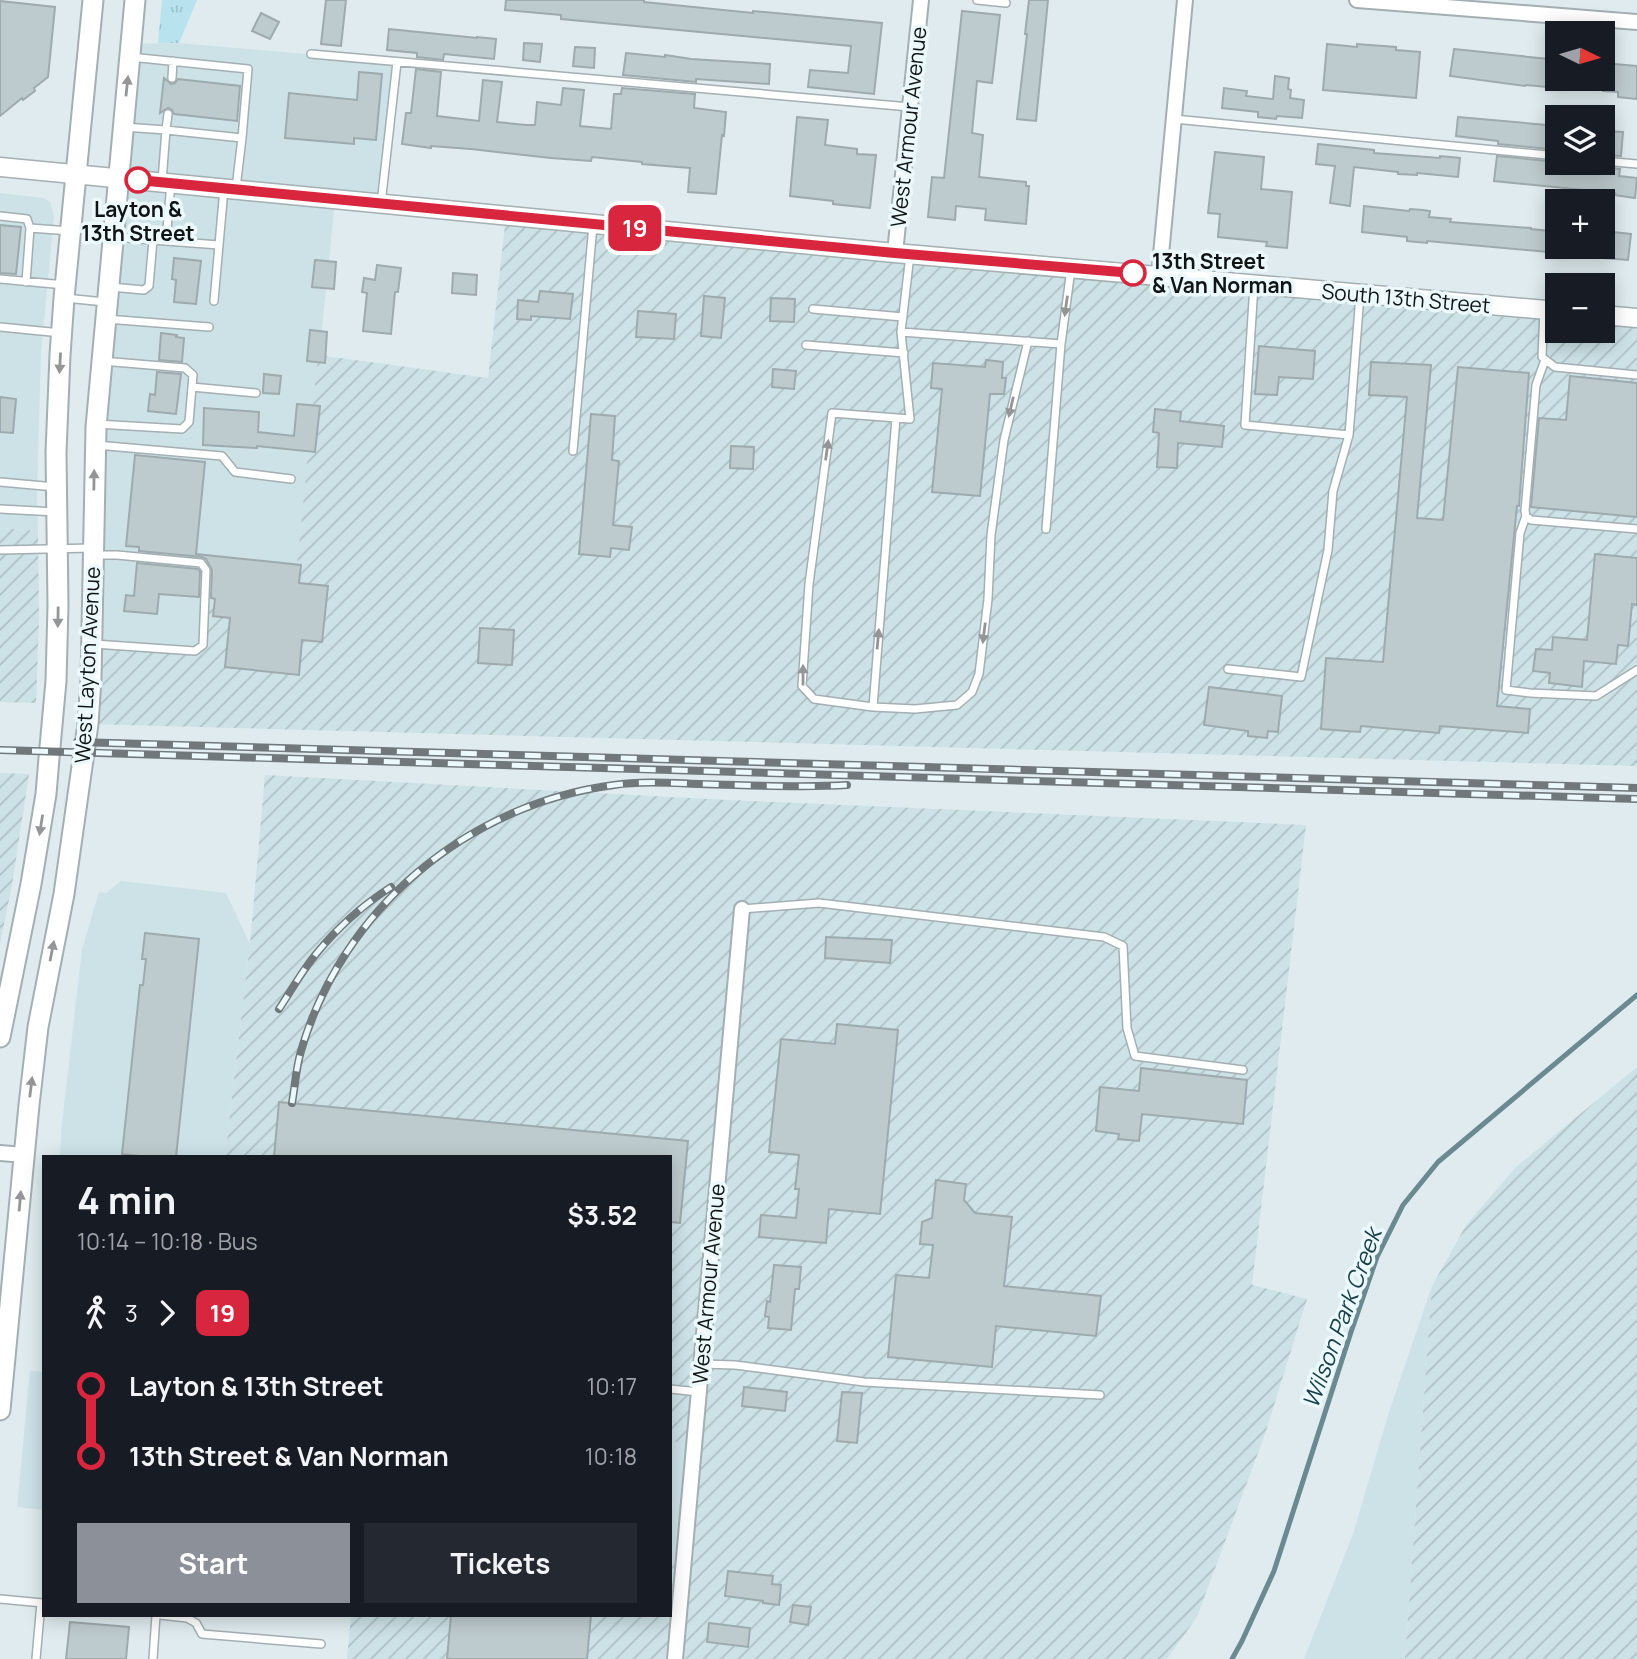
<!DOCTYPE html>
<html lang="en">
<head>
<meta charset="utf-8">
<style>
	body { margin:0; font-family:Manrope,sans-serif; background:#242831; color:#f1f3f6; height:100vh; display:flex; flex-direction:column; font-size:26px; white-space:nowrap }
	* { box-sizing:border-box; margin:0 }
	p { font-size:23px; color:#9ea1a6 }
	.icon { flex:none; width:38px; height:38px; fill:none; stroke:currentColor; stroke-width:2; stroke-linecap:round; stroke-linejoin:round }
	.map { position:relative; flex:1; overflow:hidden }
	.panel { position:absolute; left:42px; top:1155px; width:630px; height:462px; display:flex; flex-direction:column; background:#171b24; border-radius:0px; box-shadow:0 4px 18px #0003 }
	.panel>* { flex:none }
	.badge { padding:0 14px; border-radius:10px; font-size:24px; line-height:46px }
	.needle { width:46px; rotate:95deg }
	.fabs { position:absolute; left:1545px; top:21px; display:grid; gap:14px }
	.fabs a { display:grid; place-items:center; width:70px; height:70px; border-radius:0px; background:#171b24; box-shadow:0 4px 18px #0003; font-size:35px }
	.map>.badge { position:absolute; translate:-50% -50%; box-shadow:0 0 0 4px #fff }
	.legs { display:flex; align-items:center; gap:10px; height:77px; padding:0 35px; font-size:23px }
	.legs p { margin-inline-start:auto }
	.summary { display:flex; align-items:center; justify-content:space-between; height:119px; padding:0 35px }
	h1 { font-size:38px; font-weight:700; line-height:52px }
	.primary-button { display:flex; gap:14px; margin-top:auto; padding:14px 35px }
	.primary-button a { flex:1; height:80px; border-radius:0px; background:#8c9099; color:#fff; font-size:28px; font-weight:700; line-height:80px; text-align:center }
	.primary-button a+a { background:#242831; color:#f1f3f6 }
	ul { padding:0 35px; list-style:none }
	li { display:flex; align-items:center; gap:24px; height:70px; font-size:26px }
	li i { display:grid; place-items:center; width:10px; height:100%; margin:0 9px; background:currentColor }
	li i::after { content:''; width:18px; height:18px; margin:-9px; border:5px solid; border-radius:50%; background:#171b24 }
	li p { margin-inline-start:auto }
	li:first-child i { background:linear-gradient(#0000 50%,currentColor 0) }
	li:last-child i { background:linear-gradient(currentColor 50%,#0000 0) }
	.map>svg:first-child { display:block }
	.built { fill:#cce2e7 }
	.industrial { fill:url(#industrial-furrows) }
	.grass { fill:url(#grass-tufts) }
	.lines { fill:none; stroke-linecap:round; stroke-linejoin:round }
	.stream { stroke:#6a8991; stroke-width:5 }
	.building { fill:#becbce; stroke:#9eaaad; stroke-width:2 }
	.service-casing { stroke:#a3afb2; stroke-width:10 }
	.minor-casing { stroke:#a3afb2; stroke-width:18 }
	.tertiary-casing { stroke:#a3afb2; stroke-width:21 }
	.secondary-casing { stroke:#a3afb2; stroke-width:23 }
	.service { stroke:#fff; stroke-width:7 }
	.minor { stroke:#fff; stroke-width:14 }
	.tertiary { stroke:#fff; stroke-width:18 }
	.secondary { stroke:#fff; stroke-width:19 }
	.rail-casing { stroke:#70787b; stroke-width:8 }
	.rail { stroke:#ecf9fc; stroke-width:5; stroke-dasharray:16; stroke-linecap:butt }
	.oneway { fill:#939596 }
	.line-1-casing { stroke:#fff; stroke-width:16 }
	.line-1 { stroke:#d7263d; stroke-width:10 }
	.stop-1-dot { fill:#fff; stroke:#d7263d; stroke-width:3.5 }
	.labels { text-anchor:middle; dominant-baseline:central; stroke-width:7; stroke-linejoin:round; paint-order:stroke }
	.street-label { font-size:21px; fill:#101415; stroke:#ecf9fc }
	.stop-label { font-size:21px; font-weight:bold; fill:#101415; stroke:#ecf9fc }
	.water-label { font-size:23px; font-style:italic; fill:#163e47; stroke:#ecf9fc }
</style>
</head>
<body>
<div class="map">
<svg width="1637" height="1659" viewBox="0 0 1637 1659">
	<defs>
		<pattern id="industrial-furrows" width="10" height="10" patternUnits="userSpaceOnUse" patternTransform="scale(1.75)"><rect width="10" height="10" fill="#cce2e7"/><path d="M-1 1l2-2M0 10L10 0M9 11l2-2" fill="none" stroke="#aec1c5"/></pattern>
		<pattern id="grass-tufts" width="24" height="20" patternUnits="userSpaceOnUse" patternTransform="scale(1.75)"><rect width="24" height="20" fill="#b8e3ee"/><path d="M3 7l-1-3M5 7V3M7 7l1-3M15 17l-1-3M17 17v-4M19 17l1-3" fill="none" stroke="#9dc2cb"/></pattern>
	</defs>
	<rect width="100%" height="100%" fill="#dfebef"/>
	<path class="built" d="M179 43 397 62 385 205 335 200 298 566 205 649 92 641 93 555 131 44Z
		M0 193 43 198 50 202 54 216 41 352 37 491 38 531 0 528Z
		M121 881 226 893 250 944 225 1157H60L62 1124 82 949 99 892 106 893Z
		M1432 1286 1405 1659H1304L1353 1534 1389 1412Z
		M30 1371 44 1372V1510L17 1507Z
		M670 1441 677 1442 685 1446 675 1562 670 1566Z"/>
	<path class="industrial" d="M506 216 1557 311 1558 331H1603V315L1637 318V766L88 724 92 641 205 649 209 558 297 565 318 355 488 378Z
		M0 528 38 531 39 622 36 703 0 702Z
		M0 773 29 774 12 885 0 944Z
		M265 775 727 800 1306 825 1252 1285 1307 1299 1265 1434 1197 1617 1167 1659H347L351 1615H670V1566L675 1561 685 1446 677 1442 670 1441V1157H225L250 944Z
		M1637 1067V1659H1405L1432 1286 1466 1225 1516 1167Z"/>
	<path class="grass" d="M162 0H197L179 43H158Z"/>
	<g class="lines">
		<path class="stream" d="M1232 1659 1242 1641 1274 1571 1351 1332 1377 1257 1403 1205 1438 1162 1637 995"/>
	</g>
	<path class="building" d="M326 0H346L341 46 321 44Z
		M506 0H644V2L753 13V11L882 23 874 94 808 87 810 70 848 73 851 46 561 19V15L505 10Z
		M1029 0H1048L1036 121 1017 119 1027 34H1025Z
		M0 1 55 7 48 77 34 88 35 91 23 100 22 98 0 116Z
		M962 11 1000 15 992 83 977 81 972 133 983 135 979 177 1026 182V186H1029L1026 224 985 220 986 209 956 206 955 220 928 217 932 177 944 178Z
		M261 13 279 22 270 39 252 31Z
		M389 29 477 38V37L496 39 494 59 444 54 443 60 417 57V53L387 50Z
		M524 43 542 44 540 62 523 60Z
		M1327 44 1357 47V44L1396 47V50L1420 52 1416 98 1323 90Z
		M575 47 595 48 594 68 573 66Z
		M1454 49 1558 60V88L1526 85 1525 86 1450 76Z
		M626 53 665 57V55L691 59 770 64 769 84 696 79V82L623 75Z
		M1603 63 1637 66V99L1618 97V92L1603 91Z
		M416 69 441 72 437 116 479 121 483 80 502 82 497 122 526 125H535L537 102 561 105 563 88 584 90 580 126 611 129 614 94H621L622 88 695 94 694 108 726 112 724 136 722 135 716 194 688 192 690 168 642 164V162L592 157 591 161 551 158 471 149 431 146V148L402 144 406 113H411Z
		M359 72 382 74 376 140 354 138V144L285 138 289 93 357 100Z
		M1275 76 1289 78 1288 89 1291 90 1290 98 1304 100 1302 118 1277 116 1276 119 1258 117V112L1222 108 1224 88 1247 91 1246 96 1273 99Z
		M164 78 171 84 175 83 178 79 240 86 237 121 174 114 172 110 168 108 160 113Z
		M797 117 828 120 825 145 857 149V154L876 155 870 208 833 204V201L790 196Z
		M1458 117 1558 126V150L1498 144V141L1456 136Z
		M1605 131 1623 132 1621 156 1603 155Z
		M1318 144 1374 150V153L1440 158V156L1460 158 1458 177 1417 173V175L1398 174V172L1354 167 1350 206 1330 203 1335 166 1316 164Z
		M1215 152 1264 157 1261 189 1292 192 1287 248 1266 246 1267 242 1218 237 1220 214 1208 213Z
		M1497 156 1558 162V167L1602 172V167L1620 169 1619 176 1637 178 1635 198 1614 195 1615 193 1494 181Z
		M1364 206 1409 211 1410 209 1423 210 1430 211 1429 217 1451 219 1450 222 1531 228V229L1550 231 1548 252 1427 241V243L1407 241V237L1362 232Z
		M0 225 21 227 16 274 0 273Z
		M1603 231 1631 234 1628 260 1603 258Z
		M174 258 201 261 196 304 174 302 176 280 172 279Z
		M315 260 336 262 334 289 312 287Z
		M377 265 401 268 398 292H395L391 334 363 331 367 293 362 292 364 278 375 280Z
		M453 273 477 275 476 295 452 293Z
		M540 291 573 294 570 319 531 316V320L517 319 518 300 538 302Z
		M704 296 725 298 721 338 701 336Z
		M771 298 795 299 794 322 770 321Z
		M638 311 676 314 674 339 636 337Z
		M310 330 327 332 325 363 307 361Z
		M161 333 177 335 176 337 184 338 182 362 159 360Z
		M1259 346 1315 351 1313 379 1279 377 1277 395 1255 394Z
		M986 360 1003 362 1002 378H1006L1004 394H990L980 496 932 492 942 389 931 388 933 363 985 367Z
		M1371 362 1431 365 1417 518 1443 520 1458 367 1529 373 1519 506H1517L1497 706 1530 709 1528 733 1440 726 1439 733 1361 726 1360 732 1321 729 1326 658 1383 662 1407 397 1369 395Z
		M773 369 796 371 794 389 772 387Z
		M157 372 181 374 176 414 148 411 150 394 155 395Z
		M264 374 281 376 279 394 263 393Z
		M1570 376 1637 383V517L1531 507 1539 418 1566 420Z
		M0 397 16 399 13 433 0 432Z
		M297 404 320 406 315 452 257 446V448L203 445 204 408 259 412 258 432 294 436Z
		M1155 409 1181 412 1180 421 1224 426 1222 447 1178 443 1177 468 1157 467 1159 433 1153 432Z
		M591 414 615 416 612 460 619 461 613 525 632 527 629 550 611 548 610 557 579 554Z
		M731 446 754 447 753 469 730 468Z
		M135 455 205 462 196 554 301 565 299 583 328 586 322 642 302 640 299 675 225 667 230 618 213 616 215 599 211 598 212 570 206 559 202 557 139 551V547L126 546Z
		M1595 554 1637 558V605L1632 604 1628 646 1618 645 1616 664 1584 661 1582 687 1549 683 1550 673 1533 671 1536 649 1552 650 1553 637 1587 640Z
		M137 563 198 569 200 572 199 597 159 594 157 614 124 611 126 595 134 596Z
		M480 628 514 630 512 665 478 663Z
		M1209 687 1282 696 1278 732 1268 731 1267 738 1248 736V731L1204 725Z
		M145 933 199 939 176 1157H148L122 1154 140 985H143L146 959H142Z
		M826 937 892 940 890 963 825 958Z
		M837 1024 898 1030 880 1214 829 1209 826 1243 759 1237 761 1215 796 1218 799 1189H795L799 1155 769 1152 781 1039 835 1044Z
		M1141 1068 1247 1080 1243 1124 1142 1114 1139 1141 1118 1139 1119 1134 1096 1131 1100 1087 1139 1091Z
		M279 1102 688 1141 680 1223 670 1222V1157H274Z
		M936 1180 966 1184 964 1200 975 1213 1012 1217 1004 1286 1101 1296 1096 1336 996 1326 992 1367 888 1357 896 1275 929 1278 933 1245 920 1244 922 1222 932 1218Z
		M774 1265 801 1267 799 1289H795L791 1330 768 1328 769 1317 765 1316 767 1301 770 1302Z
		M744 1387 787 1392 785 1411 742 1406Z
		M842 1392 862 1393 857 1443 837 1441Z
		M728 1571 773 1576 772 1584 781 1585 779 1605 763 1603V1601L725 1596Z
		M793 1605 811 1607 808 1625 790 1622Z
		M451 1615H591L587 1659H447Z
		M70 1622 129 1627 126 1659H66Z
		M709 1623 750 1628 748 1647 707 1642Z"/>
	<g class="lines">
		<defs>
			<path id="service" d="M977 0 1006 3
				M311 54 910 107
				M130 57 248 69 242 138
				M172 78 173 61
				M1174 119 1558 156
				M124 127 166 130 168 114
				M1603 161 1637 164
				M162 181 166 130 242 138 236 188
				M171 183 166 241 219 245
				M381 204 397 62
				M0 216 27 219 30 228 26 282
				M30 228 70 231
				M114 237 166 241
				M910 255 901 332 1061 344
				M0 279 65 285
				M1254 285 1245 425 1349 435 1360 295
				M110 287 144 290 149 286 153 240
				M65 298 105 302
				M214 301 224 189
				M813 309 903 317
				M1544 310 1542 357 1555 367 1637 375
				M106 319 209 327
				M0 327 61 333
				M901 332 910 419 832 413 809 584 802 686 814 699 873 707 915 709 957 705 972 692 979 674 988 599 991 535 1004 440 1028 341
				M806 345 904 353
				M1545 360 1536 385 1525 511 1526 516 1531 520 1637 529
				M192 387 256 393
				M96 424 182 429 189 422 193 375 185 368 102 361
				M96 445 222 456 235 472 291 479
				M573 451 593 225
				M0 482 55 487
				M0 509 56 512
				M1526 516 1520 533 1506 690 1530 693 1596 696 1637 670
				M1046 529 1061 344 1071 269
				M0 550 92 548
				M93 555H117L201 563 206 570 203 645 195 651 94 644
				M1228 669 1301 677 1328 550 1333 491 1349 435
				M873 707 896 418
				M742 909 819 903 1104 937 1123 946 1127 1028 1135 1056 1243 1070
				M702 1364 735 1365 864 1382 1100 1395
				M670 1389 699 1392
				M0 1599 43 1603
				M160 1615 187 1618 196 1623 202 1634 321 1644
				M36 1659 41 1603
				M153 1659 156 1615"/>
			<path id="minor" d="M1357 0 1637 22
				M895 253 921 0
				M1159 276 1185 0
				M0 1153 24 1155
				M675 1659 742 909"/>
			<path id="tertiary" d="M0 167 895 253 1558 311
				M1603 315 1637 318"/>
			<path id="secondary" d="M0 1037 31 884 46 794 49 758 56 681 58 606 56 452 60 355 64 298 93 0
				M0 1410 29 1105 38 1027 64 894 88 724 91 679 96 427 135 0"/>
		</defs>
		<use href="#service" class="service-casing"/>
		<use href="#minor" class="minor-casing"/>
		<use href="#tertiary" class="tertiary-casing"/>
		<use href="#secondary" class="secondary-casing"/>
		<use href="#service" class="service"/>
		<use href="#minor" class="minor"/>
		<use href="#tertiary" class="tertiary"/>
		<use href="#secondary" class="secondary"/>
		<defs>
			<path id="rail" d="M77 742 1637 788
				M0 750 1637 799
				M279 1009C291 991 302 971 316 954 337 928 363 905 391 887
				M292 1103C295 1086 296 1068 301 1051 342 909 468 804 614 785 642 781 671 783 699 784 748 785 798 788 847 785"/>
		</defs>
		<use href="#rail" class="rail-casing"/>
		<use href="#rail" class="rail"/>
	</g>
	<defs><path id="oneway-solid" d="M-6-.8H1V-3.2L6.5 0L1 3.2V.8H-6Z" transform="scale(1.75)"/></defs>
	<g class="oneway">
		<use href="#oneway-solid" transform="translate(127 86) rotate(-84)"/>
		<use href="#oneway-solid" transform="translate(1066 306) rotate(98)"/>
		<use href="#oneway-solid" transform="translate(60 363) rotate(93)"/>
		<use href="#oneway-solid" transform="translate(1011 407) rotate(103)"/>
		<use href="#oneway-solid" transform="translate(827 450) rotate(-82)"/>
		<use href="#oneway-solid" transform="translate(94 480) rotate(-89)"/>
		<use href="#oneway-solid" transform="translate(58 617) rotate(91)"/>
		<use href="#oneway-solid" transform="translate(984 633) rotate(97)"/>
		<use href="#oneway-solid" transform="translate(878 639) rotate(-85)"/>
		<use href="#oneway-solid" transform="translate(803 675) rotate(-90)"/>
		<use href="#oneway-solid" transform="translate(41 825) rotate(99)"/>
		<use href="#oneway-solid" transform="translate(52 951) rotate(-79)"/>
		<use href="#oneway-solid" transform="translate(31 1087) rotate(-83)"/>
		<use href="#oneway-solid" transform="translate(20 1201) rotate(-85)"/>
	</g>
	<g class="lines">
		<defs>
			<path id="line-1" d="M138 180 895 253 1133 273"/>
		</defs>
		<use href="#line-1" class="line-1-casing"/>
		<use href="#line-1" class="line-1"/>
	</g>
	<g class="stop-1-dot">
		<circle cx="138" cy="180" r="12"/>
		<circle cx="1133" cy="273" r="12"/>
	</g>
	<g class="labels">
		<g class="street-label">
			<text transform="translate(908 127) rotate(-84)">West Armour Avenue</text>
			<text transform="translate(1406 298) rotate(5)">South 13th Street</text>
			<text transform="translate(87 665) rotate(-87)">West Layton Avenue</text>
			<text transform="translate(708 1284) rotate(-85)">West Armour Avenue</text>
		</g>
		<g class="stop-label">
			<text x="138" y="209">Layton &amp;<tspan x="138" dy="24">13th Street</tspan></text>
			<text x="1152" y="261" text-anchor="start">13th Street<tspan x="1152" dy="24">&amp; Van Norman</tspan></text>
		</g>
		<g class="water-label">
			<text transform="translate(1341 1318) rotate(-70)">Wilson Park Creek</text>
		</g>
	</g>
</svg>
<div class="fabs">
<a><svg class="needle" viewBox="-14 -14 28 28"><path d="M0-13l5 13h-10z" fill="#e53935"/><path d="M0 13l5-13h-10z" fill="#9ea1a6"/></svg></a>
<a><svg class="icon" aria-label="layers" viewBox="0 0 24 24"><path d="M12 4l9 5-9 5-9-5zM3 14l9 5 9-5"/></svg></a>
<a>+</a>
<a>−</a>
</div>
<b class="badge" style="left:635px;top:228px;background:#d7263d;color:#fff">19</b>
<section class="panel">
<div class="summary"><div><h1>4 min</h1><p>10:14 – 10:18 · Bus</p></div><b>$3.52</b></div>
<div class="legs"><svg class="icon" aria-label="walk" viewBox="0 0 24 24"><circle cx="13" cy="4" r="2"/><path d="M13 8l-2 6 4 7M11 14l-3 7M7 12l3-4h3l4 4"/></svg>3<svg class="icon" aria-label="forward" viewBox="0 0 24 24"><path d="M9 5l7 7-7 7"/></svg><b class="badge" style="background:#d7263d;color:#fff">19</b></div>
<ul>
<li><i style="color:#d7263d"></i><b>Layton &amp; 13th Street</b><p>10:17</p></li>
<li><i style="color:#d7263d"></i><b>13th Street &amp; Van Norman</b><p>10:18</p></li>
</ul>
<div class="primary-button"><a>Start</a><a>Tickets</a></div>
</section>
</div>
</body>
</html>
